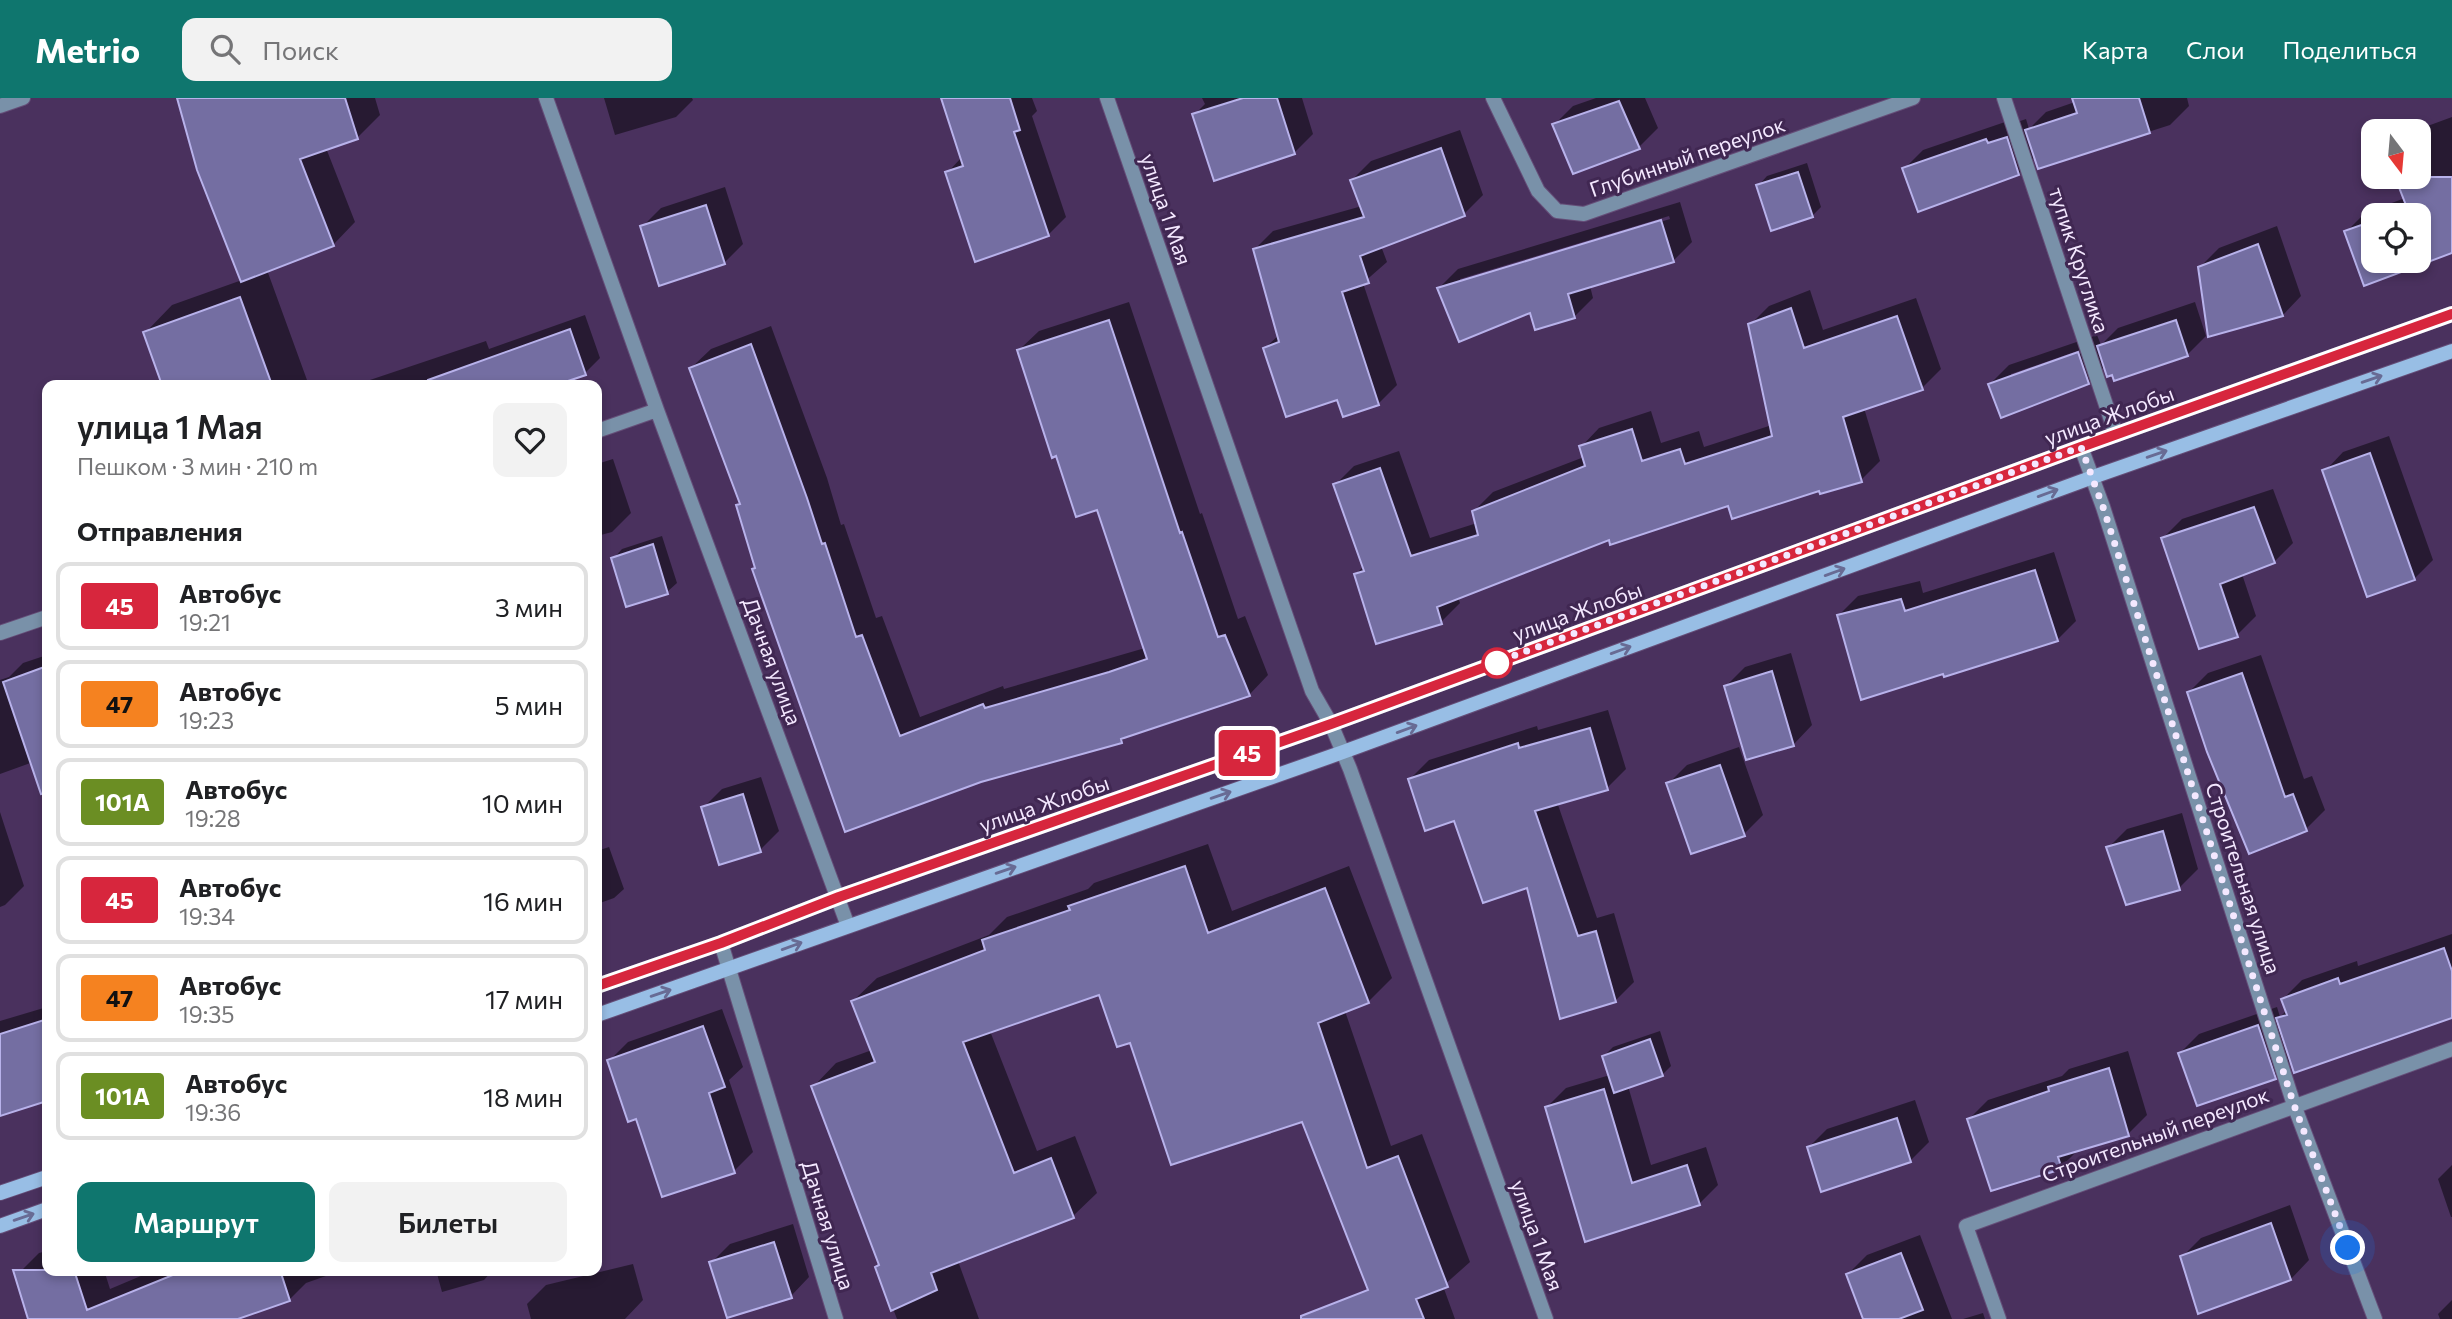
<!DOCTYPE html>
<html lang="ru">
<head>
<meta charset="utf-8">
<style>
	body { margin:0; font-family:Commissioner,sans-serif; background:#f2f2f2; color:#202124; height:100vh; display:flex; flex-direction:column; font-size:26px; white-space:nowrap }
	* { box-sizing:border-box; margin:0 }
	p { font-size:23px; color:#757577 }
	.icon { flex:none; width:38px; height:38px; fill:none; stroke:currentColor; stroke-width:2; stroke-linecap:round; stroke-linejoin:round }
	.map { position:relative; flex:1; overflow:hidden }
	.drawer { position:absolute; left:42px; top:282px; width:560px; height:896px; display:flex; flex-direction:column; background:#fff; border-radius:14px; box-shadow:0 4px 10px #0003 }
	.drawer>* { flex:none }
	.badge { padding:0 14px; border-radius:5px; font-size:24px; line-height:46px }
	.needle { width:46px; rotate:164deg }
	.controls { position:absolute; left:2361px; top:21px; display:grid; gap:14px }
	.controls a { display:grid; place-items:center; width:70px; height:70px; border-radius:14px; background:#fff; box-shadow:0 4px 10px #0003; font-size:35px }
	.you { position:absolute; width:35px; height:35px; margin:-18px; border:5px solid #fff; border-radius:50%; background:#1a73e8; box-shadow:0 0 0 10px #1a73e833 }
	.map>.badge { position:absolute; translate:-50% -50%; box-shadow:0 0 0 4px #fff }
	h2 { padding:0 35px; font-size:26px; line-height:63px }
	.round { display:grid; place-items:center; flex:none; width:74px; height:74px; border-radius:14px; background:#f2f2f2 }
	.overview { display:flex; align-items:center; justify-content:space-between; height:119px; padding:0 35px }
	h1 { font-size:33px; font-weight:600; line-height:52px }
	.cta { display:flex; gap:14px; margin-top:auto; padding:14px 35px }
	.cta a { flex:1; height:80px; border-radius:14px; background:#0f766e; color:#fff; font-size:28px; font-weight:600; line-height:80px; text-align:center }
	.cta a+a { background:#f2f2f2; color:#202124 }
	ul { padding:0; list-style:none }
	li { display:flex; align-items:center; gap:21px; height:88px; margin:0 14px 10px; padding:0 21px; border:4px solid #e0e0e0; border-radius:14px }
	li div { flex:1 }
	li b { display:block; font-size:26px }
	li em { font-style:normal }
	li .badge { min-width:77px; font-weight:700; text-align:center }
	header { display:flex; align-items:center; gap:42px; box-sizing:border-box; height:98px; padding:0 35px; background:#0f766e; color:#fff }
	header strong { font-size:33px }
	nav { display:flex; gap:38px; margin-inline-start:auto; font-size:24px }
	.search { width:490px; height:63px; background:#f2f2f2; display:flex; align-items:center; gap:18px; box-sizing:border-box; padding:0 24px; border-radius:14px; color:#757577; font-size:26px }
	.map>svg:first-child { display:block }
	.shadow { fill:#0007; fill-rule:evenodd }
	.building { fill:#746ea2; stroke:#b8b2eb; stroke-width:2 }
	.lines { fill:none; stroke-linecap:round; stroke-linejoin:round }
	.street-casing { stroke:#654e78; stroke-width:16 }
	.secondary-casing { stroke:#654e78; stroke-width:16 }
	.street { stroke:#7991a9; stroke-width:14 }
	.secondary { stroke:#98bee5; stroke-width:14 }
	.oneway { stroke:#686b94 }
	.line-casing { stroke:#fff; stroke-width:16 }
	.line { stroke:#d7263d; stroke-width:10 }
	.walk { stroke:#f4e8ff; stroke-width:7; stroke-dasharray:0 12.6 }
	.stop-dot { fill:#fff; stroke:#d7263d; stroke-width:3.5 }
	.labels { text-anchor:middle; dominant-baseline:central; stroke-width:6; stroke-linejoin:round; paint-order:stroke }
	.street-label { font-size:21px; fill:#f4e8ff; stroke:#402752 }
</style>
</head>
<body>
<header>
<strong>Metrio</strong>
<div class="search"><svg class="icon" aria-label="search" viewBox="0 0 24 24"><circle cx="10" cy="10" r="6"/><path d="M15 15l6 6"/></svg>Поиск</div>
<nav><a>Карта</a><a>Слои</a><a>Поделиться</a></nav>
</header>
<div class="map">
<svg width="2452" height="1221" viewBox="0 0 2452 1221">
	<rect width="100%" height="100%" fill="#4a315e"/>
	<path class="shadow" d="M179 0H375L380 17 357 40 326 50 355 124 333 147 267 172 307 282 302 287H164L145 235 172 207 242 182Z
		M604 0H692L693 2 676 19 615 37Z
		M943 0H1032L1037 13 1032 18 1066 119 1048 137 947 75 962 59Z
		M1202 0H1302L1313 36 1294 55 1194 17 1205 6Z
		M1596 0H1645L1658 30 1639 49 1554 27 1573 8Z
		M2074 0H2187L2189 8 2170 27 2039 69 2035 59 2019 76 1904 71 1923 52 2005 24 2006 28 2026 21 2029 31 2046 14 2075 4Z
		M2452 19V102L2418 117H2373V163H2418L2413 168 2365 186 2346 134 2365 115 2405 100 2397 79H2418V33H2414Z
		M1460 32 1483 97 1464 116 1381 148 1387 164 1363 185 1397 287 1378 306 1338 300 1265 250 1279 237 1254 152 1273 133 1362 108 1352 82 1371 63Z
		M1807 65 1821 109 1812 118 1758 88 1767 78Z
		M725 89 743 146 724 165 642 129 661 110Z
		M1680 104 1692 144 1673 163 1590 188 1593 200 1574 219 1531 212 1439 190 1458 171ZM1669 118 1670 121 1460 184V181Z
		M2277 128 2301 198 2283 217 2210 237 2200 169 2219 150Z
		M1810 192 1823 232 1916 200 1941 271 1922 290 1864 310 1880 363 1861 382 1729 406 1610 439 1458 499 1460 505 1441 524 1356 476 1364 468 1335 387 1354 368 1399 353 1430 440 1477 425 1474 413 1493 394 1584 359 1581 349 1599 330 1651 313 1661 345 1699 333 1704 349 1772 327 1750 227 1769 208Z
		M1129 204 1200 416 1202 415 1238 521 1245 518 1268 577 1249 597 1128 637 1121 644 980 683 846 732 756 469 738 408 741 404 691 270 711 251 771 228 827 380 841 427 844 426 876 520 882 518 920 619 1003 588 1004 591 1145 550 1098 410 1019 252 1039 233Z
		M2195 204 2206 238 2187 257 2105 268 2088 285 1990 286 2009 267 2097 237 2101 247 2118 230ZM2086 250 2087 253 2011 280V276Z
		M585 217 600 260 585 275 551 287H355L486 243 489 251Z
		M2389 338 2433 462 2414 481 2325 373 2343 354Z
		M613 361 631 415 612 434 597 438V366Z
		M2273 391 2293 445 2274 464 2242 476 2256 518 2237 537 2163 440 2182 421Z
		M662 438 677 485 667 494 613 461 622 451Z
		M2054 454 2076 523 2057 542 1839 517 1858 498 1920 483 1923 495Z
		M1791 555 1812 627 1794 646 1726 588 1745 569Z
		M47 557V659L0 676V582L9 579 23 565Z
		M2261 557 2304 681 2312 678 2325 712 2306 731 2250 754 2189 594 2208 575Z
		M1608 612 1626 671 1607 690 1557 704 1597 820 1614 815 1634 884 1615 903 1528 788 1410 681 1429 662 1537 628 1538 632Z
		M1739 649 1763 717 1744 736 1668 686 1687 667Z
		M761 679 779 733 760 752 703 710 722 691Z
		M0 714 24 788 5 807 0 809Z
		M2182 715 2198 771 2179 790 2108 750 2127 731Z
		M1208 746 1232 813 1349 768 1392 880 1368 904 1345 913 1391 1048 1422 1036 1470 1164 1443 1188 1455 1221H1374L1364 1195 1369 1190 1303 1022 1131 942 1100 895 990 933 1037 1053 1075 1038 1097 1095 1073 1118 958 1163 979 1221H897L877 1169 881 1165 813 989 836 965 872 952 853 903 877 880 989 837 1007 819 1088 791 1094 785Z
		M609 749 624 791 614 800 597 806V753Z
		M2452 836V918L2292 962 2275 980 2180 955 2199 936 2277 909 2280 919 2287 912 2283 901 2302 882 2357 863 2358 868Z
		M47 909V1001L0 1016V923Z
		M722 911 743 969 729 982 753 1054 734 1073 637 1019 609 963 628 944Z
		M1660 933 1671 968 1662 977 1628 988 1651 1067 1706 1049 1718 1087 1699 1106 1587 1142 1547 1009 1566 990 1610 977 1604 958 1613 949Z
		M2128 953 2147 1017 2128 1036 2079 1051 2061 1069 1969 1021 1988 1002 2062 978 2069 971Z
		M1915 1002 1929 1044 1910 1063 1809 1049 1827 1031Z
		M2452 1067V1119H2451L2438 1081Z
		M2290 1107 2309 1162 2291 1181 2182 1159 2201 1140Z
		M793 1126 809 1179 791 1198 711 1165 730 1146Z
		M1920 1137 1952 1221H1865L1848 1176 1867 1157Z
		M47 1153V1172H104L110 1191 155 1172H343L306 1185 289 1202 233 1221H30L16 1178 39 1155Z
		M633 1166 643 1202 625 1221H531L527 1206 546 1187Z
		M436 1172H493L484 1182 442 1194Z
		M2452 1202V1221H2440L2438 1216Z
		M1983 1215 1985 1221H1963Z"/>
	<path class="building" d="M177 0H345L358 41 300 61 334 148 241 184 197 72Z
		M941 0H1010L1020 32 1014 34 1049 138 975 164 945 74 963 68Z
		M1243 0H1277L1295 56 1214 83 1192 16Z
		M2072 0H2139L2150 35 2038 71 2025 32 2077 15Z
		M1619 3 1640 51 1573 76 1552 26Z
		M2007 39 2019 77 1918 114 1902 70 1986 41 1988 45Z
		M1441 50 1465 118 1360 158 1369 185 1342 194 1379 307 1343 319 1337 302 1286 319 1263 250 1279 244 1253 151 1364 119 1350 82Z
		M1798 74 1813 119 1771 133 1756 87Z
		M2395 79H2452V155L2364 188 2344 133 2373 123V163H2418V117H2388L2407 110Z
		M706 107 725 166 659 188 640 128Z
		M1661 122 1674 164 1568 196 1575 220 1535 232 1530 215 1459 244 1437 190Z
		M2258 146 2283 218 2208 239 2198 169Z
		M240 199 272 287H162L143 234Z
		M1791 210 1804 250 1897 218 1923 292 1843 319 1862 384 1820 396 1819 393 1732 421 1728 408 1610 447 1609 442 1437 509 1442 526 1376 546 1354 476 1364 473 1333 386 1380 370 1411 458 1478 437 1472 413 1585 368 1579 348 1632 331 1642 363 1680 351 1685 366 1772 338 1748 226Z
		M1109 222 1180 435 1182 434 1218 539 1225 537 1250 598 1121 641 1122 645 981 684 845 734 752 471 755 470 736 407 740 406 689 270 751 246 807 400 822 446 825 445 856 539 862 537 900 638 983 606 985 610 1109 574 1147 561 1097 412 1076 419 1056 358 1052 360 1017 252Z
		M2176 222 2188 258 2114 283 2112 277 2107 279 2097 248Z
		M570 231 586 277 556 287H429L428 282Z
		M2078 254 2089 286 2001 320 1988 286Z
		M2370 355 2415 482 2367 499 2322 372Z
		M2254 409 2275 465 2220 486 2238 539 2199 551 2161 440Z
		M653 446 668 496 626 509 611 460Z
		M2035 472 2058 543 1944 579 1943 576 1861 602 1837 517 1901 501 1905 513Z
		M47 568V695L41 696 3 584Z
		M1772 573 1794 648 1746 662 1724 588Z
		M2242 575 2285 699 2293 696 2307 733 2249 756 2207 654 2187 594Z
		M1590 630 1608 692 1535 713 1578 838 1596 833 1616 904 1560 921 1527 790 1483 805 1454 723 1425 733 1408 681 1518 645 1519 650Z
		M1720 667 1745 738 1691 756 1666 685Z
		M743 696 761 754 719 767 701 709Z
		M2163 733 2180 792 2126 807 2106 749Z
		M1185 768 1208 835 1325 790 1369 905 1318 925 1367 1070 1398 1058 1448 1189 1416 1201 1424 1221H1301V1218L1368 1192 1302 1024 1171 1067 1130 945 1117 949 1099 897 963 944 1014 1075 1051 1060 1074 1120 931 1175 937 1192 891 1213 875 1169 879 1167 811 988 875 964 851 903 985 852 982 842 1070 812 1068 808Z
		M2444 850 2452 873V920L2294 975 2276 920 2287 917 2281 901 2338 880 2340 886Z
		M47 921V1003L0 1018V936Z
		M2258 927 2276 981 2197 1008 2178 955Z
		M703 928 725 989 709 995 735 1075 662 1099 636 1021 628 1024 607 962Z
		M1650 941 1663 978 1614 995 1602 958Z
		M2109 970 2129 1038 2058 1059 2062 1071 1991 1093 1967 1021 2049 993 2048 989Z
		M1604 991 1632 1085 1687 1067 1700 1107 1585 1144 1545 1009Z
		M1897 1020 1911 1064 1821 1094 1807 1049Z
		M2271 1125 2291 1182 2198 1216 2180 1158Z
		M774 1144 792 1200 727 1220 709 1164Z
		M1901 1155 1923 1212 1899 1221H1863L1846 1176Z
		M13 1172H74L87 1212 185 1172H280L290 1203 238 1221H28Z"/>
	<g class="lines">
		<defs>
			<path id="street" d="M546 0 657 312 848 828
				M1107 0 1312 593 1331 626 1350 671 1546 1221
				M1493 0 1538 93 1557 113 1584 116 1913 0
				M2004 0 2116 337
				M0 8 23 0
				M597 333 657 312
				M2081 349 2103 409 2294 1007 2375 1221
				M0 535 47 519
				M721 845 836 1221
				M1999 1221 1966 1128 2452 951"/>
			<path id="secondary" d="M597 888 721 845 839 799 1331 626 2081 349 2452 216
				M597 917 1343 654 2093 379 2452 253
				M0 1095 47 1079
				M0 1128 47 1111"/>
		</defs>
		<use href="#street" class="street-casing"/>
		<use href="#secondary" class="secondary-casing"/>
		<use href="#street" class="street"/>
		<use href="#secondary" class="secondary"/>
	</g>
	<defs><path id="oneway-shaft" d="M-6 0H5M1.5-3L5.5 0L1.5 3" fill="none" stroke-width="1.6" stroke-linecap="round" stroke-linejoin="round" transform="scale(1.75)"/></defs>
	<g class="oneway">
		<use href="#oneway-shaft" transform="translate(2372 281) rotate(-19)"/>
		<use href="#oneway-shaft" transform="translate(2157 356) rotate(-19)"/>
		<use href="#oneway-shaft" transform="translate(2048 395) rotate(-20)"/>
		<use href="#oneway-shaft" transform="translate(1835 474) rotate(-20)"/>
		<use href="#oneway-shaft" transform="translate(1621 552) rotate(-20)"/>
		<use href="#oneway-shaft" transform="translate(1407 631) rotate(-20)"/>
		<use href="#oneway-shaft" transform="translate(1221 697) rotate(-19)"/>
		<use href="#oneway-shaft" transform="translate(1006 772) rotate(-19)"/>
		<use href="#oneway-shaft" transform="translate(792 848) rotate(-20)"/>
		<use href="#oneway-shaft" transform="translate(661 895) rotate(-19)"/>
		<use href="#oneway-shaft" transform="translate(24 1119) rotate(-19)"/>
	</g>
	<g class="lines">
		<defs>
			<path id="line" d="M597 888 721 845 839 799 1331 626 2081 349 2452 216"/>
		</defs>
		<use href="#line" class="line-casing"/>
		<use href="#line" class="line"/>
		<path class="walk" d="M1497 565H1494L2081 349 2103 409 2294 1007 2348 1150"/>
	</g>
	<circle class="stop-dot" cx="1497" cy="565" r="14"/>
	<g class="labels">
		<g class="street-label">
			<text transform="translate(1687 58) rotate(-19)">Глубинный переулок</text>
			<text transform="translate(1167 111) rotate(71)">улица 1 Мая</text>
			<text transform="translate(2080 162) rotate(72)">тупик Круглика</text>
			<text transform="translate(2109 317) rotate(-20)">улица Жлобы</text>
			<text transform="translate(1577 513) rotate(-20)">улица Жлобы</text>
			<text transform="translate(773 563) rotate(70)">Дачная улица</text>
			<text transform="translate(1044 705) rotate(-19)">улица Жлобы</text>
			<text transform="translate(2244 780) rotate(72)">Строительная улица</text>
			<text transform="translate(2155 1036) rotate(-20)">Строительный переулок</text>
			<text transform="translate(829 1127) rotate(73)">Дачная улица</text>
			<text transform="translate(1538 1137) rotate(70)">улица 1 Мая</text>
		</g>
	</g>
</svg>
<div class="controls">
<a><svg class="needle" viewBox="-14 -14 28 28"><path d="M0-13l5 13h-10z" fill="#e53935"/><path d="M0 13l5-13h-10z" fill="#757577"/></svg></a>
<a><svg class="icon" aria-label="locate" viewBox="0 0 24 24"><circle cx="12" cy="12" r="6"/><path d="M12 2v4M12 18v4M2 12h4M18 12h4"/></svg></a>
</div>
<div class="you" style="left:2348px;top:1150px"></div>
<b class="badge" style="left:1247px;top:655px;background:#d7263d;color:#fff">45</b>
<section class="drawer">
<div class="overview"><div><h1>улица 1 Мая</h1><p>Пешком · 3 мин · 210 m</p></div><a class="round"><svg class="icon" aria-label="heart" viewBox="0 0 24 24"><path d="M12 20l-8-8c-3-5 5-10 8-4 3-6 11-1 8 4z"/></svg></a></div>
<h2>Отправления</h2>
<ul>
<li><span class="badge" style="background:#d7263d;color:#fff">45</span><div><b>Автобус</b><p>19:21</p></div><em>3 мин</em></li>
<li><span class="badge" style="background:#f58220;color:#111">47</span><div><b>Автобус</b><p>19:23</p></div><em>5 мин</em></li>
<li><span class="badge" style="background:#6b8e23;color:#fff">101А</span><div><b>Автобус</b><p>19:28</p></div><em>10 мин</em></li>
<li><span class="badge" style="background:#d7263d;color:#fff">45</span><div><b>Автобус</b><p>19:34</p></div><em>16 мин</em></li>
<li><span class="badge" style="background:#f58220;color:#111">47</span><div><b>Автобус</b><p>19:35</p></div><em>17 мин</em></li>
<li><span class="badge" style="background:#6b8e23;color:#fff">101А</span><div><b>Автобус</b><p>19:36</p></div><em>18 мин</em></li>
</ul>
<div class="cta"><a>Маршрут</a><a>Билеты</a></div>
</section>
</div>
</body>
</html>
